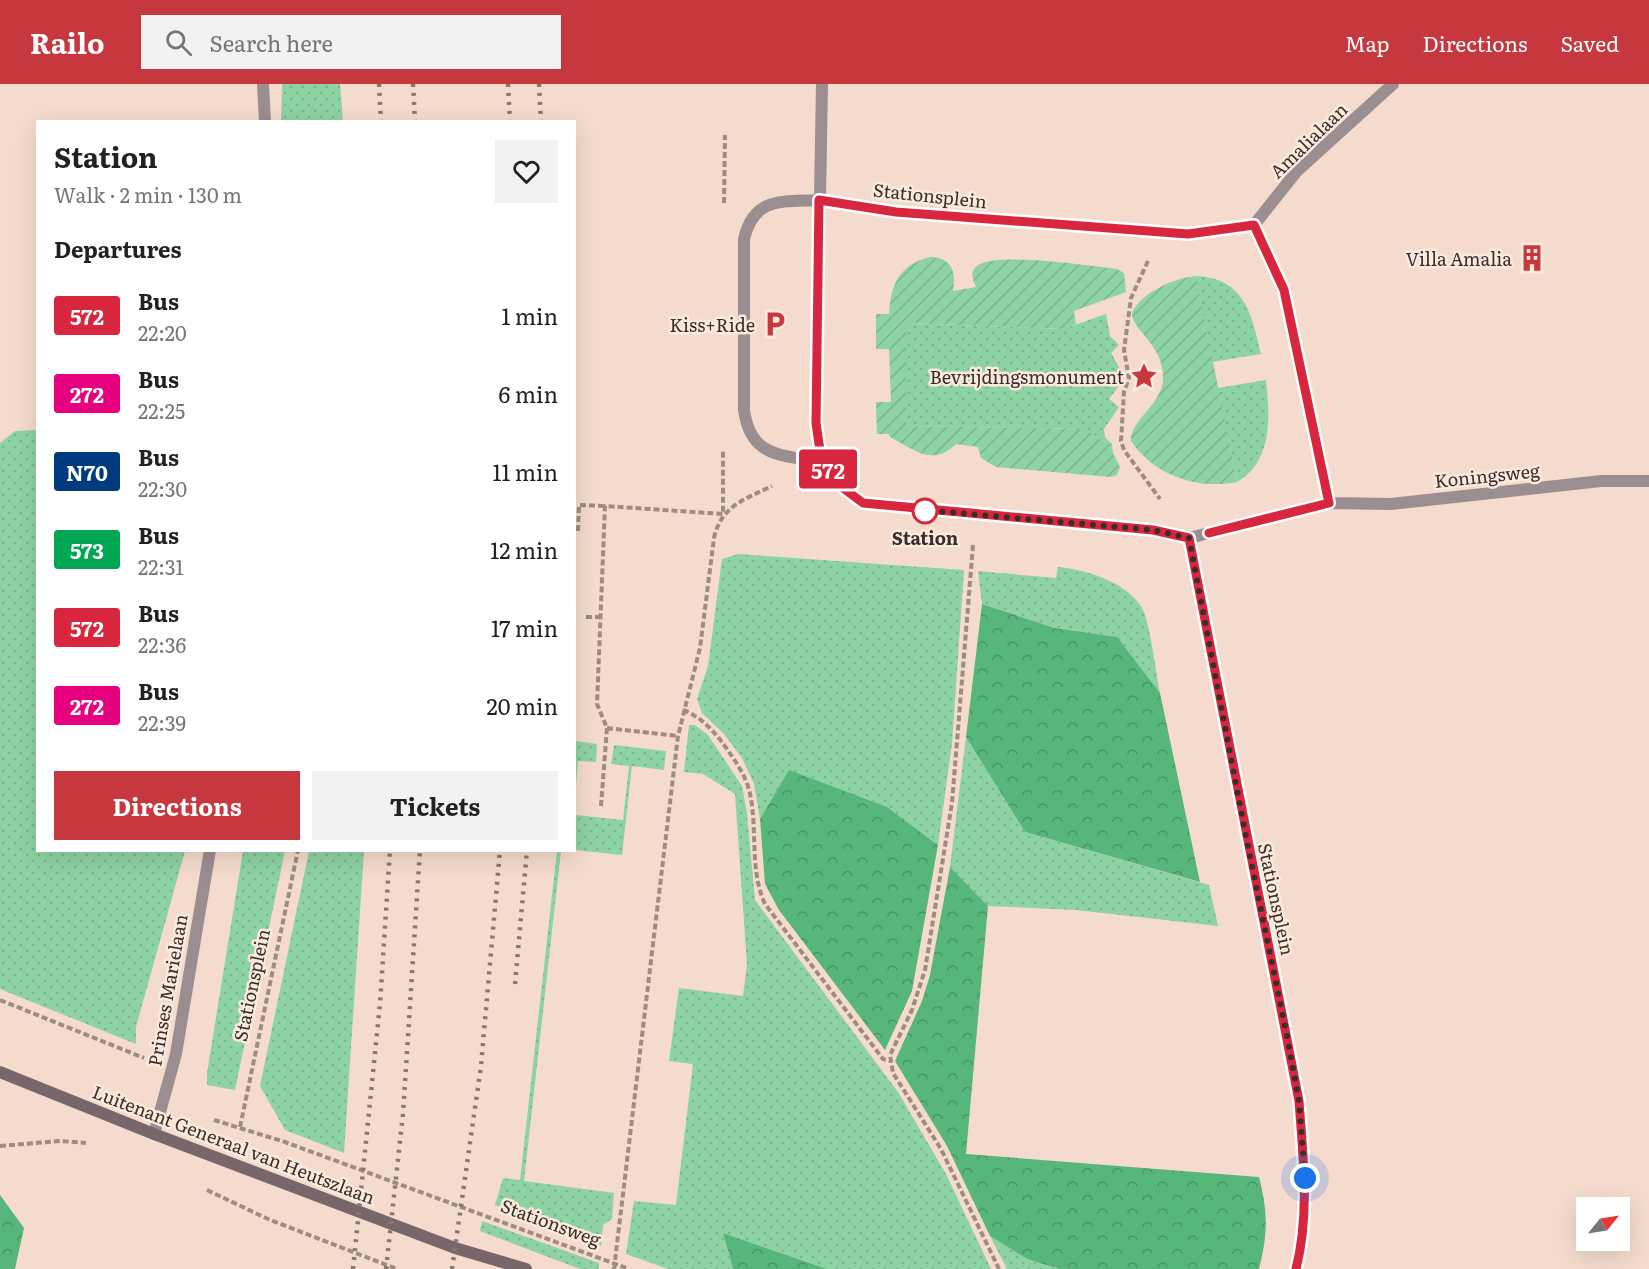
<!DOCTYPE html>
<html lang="en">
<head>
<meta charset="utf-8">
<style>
	body { margin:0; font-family:Literata,serif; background:#f2f2f2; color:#202124; height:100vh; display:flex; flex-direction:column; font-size:22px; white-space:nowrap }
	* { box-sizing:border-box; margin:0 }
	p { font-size:20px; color:#757577 }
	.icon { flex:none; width:33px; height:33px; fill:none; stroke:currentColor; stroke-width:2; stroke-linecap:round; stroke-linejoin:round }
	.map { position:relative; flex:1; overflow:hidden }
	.side { position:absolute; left:36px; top:36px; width:540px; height:732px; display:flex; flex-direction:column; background:#fff; border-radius:0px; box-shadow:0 6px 24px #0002 }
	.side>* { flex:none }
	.badge { padding:0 12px; border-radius:4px; font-size:21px; line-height:39px }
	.needle { width:39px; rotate:60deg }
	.fabs { position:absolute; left:1576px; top:1113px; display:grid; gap:12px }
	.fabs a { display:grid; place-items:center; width:54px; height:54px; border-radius:0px; background:#fff; box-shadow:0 6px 24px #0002; font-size:30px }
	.you { position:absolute; width:30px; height:30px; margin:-15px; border:4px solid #fff; border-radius:50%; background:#1a73e8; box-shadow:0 0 0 9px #1a73e833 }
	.map>.badge { position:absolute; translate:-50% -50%; box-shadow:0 0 0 3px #fff }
	h2 { padding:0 18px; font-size:22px; line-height:54px }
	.round { display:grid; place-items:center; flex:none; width:63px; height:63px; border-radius:0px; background:#f2f2f2 }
	.headline { display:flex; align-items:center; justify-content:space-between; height:102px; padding:0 18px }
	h1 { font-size:28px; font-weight:700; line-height:45px }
	.action { display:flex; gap:12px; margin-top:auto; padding:12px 18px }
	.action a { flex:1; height:69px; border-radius:0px; background:#c7383e; color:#fff; font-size:24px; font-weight:700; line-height:69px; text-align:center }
	.action a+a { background:#f2f2f2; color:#202124 }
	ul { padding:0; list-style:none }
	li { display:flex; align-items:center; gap:18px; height:78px; padding:0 18px }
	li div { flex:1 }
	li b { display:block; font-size:22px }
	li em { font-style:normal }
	li .badge { min-width:66px; font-weight:700; text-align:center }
	header { display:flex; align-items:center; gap:36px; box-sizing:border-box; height:84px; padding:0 30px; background:#c7383e; color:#fff }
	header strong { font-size:28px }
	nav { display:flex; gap:33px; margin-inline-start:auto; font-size:21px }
	.search { width:420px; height:54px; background:#f2f2f2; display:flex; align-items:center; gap:15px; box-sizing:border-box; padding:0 21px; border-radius:0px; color:#757577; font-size:22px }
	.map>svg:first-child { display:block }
	.grass { fill:url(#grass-dots) }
	.forest { fill:url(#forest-crowns) }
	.garden { fill:url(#garden-furrows) }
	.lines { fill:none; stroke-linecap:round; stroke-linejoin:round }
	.path { stroke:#9e8c82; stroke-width:4; stroke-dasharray:6 3; stroke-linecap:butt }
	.service { stroke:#9a8e90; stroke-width:12 }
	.minor { stroke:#9a8e90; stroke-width:12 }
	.secondary { stroke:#77666a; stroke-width:12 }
	.rail { stroke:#88786f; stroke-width:4.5; stroke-dasharray:3 6; stroke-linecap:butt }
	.line-casing { stroke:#fff; stroke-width:14 }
	.line { stroke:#d7263d; stroke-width:9 }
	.walk { stroke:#382f29; stroke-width:6; stroke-dasharray:0 10.8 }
	.stop-dot { fill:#fff; stroke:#d7263d; stroke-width:3 }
	.labels { text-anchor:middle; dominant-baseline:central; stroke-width:5; stroke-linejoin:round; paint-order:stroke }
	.street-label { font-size:18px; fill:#382f29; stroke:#fdeade }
	.poi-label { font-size:18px; fill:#382f29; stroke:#fdeade; text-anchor:end }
	.stop-label { font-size:18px; font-weight:bold; fill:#382f29; stroke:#fdeade }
</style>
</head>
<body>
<header>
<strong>Railo</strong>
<div class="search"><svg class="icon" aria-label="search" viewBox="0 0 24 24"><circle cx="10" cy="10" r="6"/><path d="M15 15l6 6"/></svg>Search here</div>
<nav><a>Map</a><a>Directions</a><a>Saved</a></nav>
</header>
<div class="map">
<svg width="1649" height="1185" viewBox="0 0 1649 1185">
	<defs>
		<pattern id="grass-dots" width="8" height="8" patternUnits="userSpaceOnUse" patternTransform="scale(1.5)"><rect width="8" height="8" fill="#8ed3a3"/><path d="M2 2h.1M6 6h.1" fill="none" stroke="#7bb58c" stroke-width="1.8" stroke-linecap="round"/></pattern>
		<pattern id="forest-crowns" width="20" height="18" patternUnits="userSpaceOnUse" patternTransform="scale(1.5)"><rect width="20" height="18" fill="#57b77a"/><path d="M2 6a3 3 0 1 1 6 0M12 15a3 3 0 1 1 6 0" fill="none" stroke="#499564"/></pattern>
		<pattern id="garden-furrows" width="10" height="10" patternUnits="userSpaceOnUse" patternTransform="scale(1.5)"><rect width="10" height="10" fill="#8ed3a3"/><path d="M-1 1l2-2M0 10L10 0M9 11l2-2" fill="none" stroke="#7bb58c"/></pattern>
	</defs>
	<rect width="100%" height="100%" fill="#f4dbcd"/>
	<path class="grass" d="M282 0H340L343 37H281Z
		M1196 192C1245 194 1252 231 1261 270L1212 278Z
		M1106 230 1110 252 1119 261 1111 269 1123 290 1121 299 1109 315 1119 323 1104 345 1105 353 1112 360C1101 358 1095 350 1085 345L906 342V239L1063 245Z
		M1266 296C1270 333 1273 377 1237 398L1218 304Z
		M37 346 38 766 185 767 136 943V960L0 905V359L15 347Z
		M738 470 964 486 952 660 938 761 887 723 789 687 760 735 754 700 742 674 724 650 702 629 697 615 708 582 722 475Z
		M1058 483C1085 485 1130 499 1143 526 1150 541 1156 589 1160 609L1116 553 1055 544 982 520 978 487 1056 494Z
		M689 641H695L708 651 742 702 747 729 755 816 898 1008 946 1090 991 1185H827L723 1149 733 1185H668L626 1170 634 1117 676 1121 693 980 669 977 679 904 743 912 747 881 735 710 703 690 684 688Z
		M966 653 1025 748 1209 801 1218 842 1076 826 988 822 950 783Z
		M576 657 597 660 596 678 578 677 575 715Z
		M614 661 666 667 664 686 632 682 622 771 575 766V731L623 736 629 682 611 680Z
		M243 767H285L235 1006 207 1001V989Z
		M309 767H364L344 1069 285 1046 260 1002Z
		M557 767H561L524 1097 614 1109 612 1135 603 1141 601 1162 495 1121 503 1094 520 1096Z
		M482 1137 599 1179V1185H580L480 1147Z
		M990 1152 1027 1175 1059 1185H1007Z"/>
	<path class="forest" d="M982 520 1055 544 1117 553 1160 609 1200 798 1025 748 966 653Z
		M789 686 887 723 938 761 912 907 885 966 779 826 765 800 760 735Z
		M950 783 988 822 966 1070 1259 1093C1268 1129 1268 1149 1259 1185H1059L1027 1175 990 1152 947 1062 895 977 922 917 930 891Z
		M0 1111 24 1144 15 1185H0Z
		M723 1149 827 1185H733Z"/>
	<path class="garden" d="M930 173C953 174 956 188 953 207L976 203C973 196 969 188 977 182 994 167 1092 182 1117 185L1124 189 1126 208 1074 227 1076 240 1063 245 906 239V342L1085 345C1095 350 1101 358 1112 360L1113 369 1120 383 1117 391 1111 393 996 383 981 374 978 363 956 360C932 383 915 366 890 353L889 350H877L876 318H891L889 265H876V230H889C891 200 899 181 930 173Z
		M1196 192 1237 398C1196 406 1154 391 1131 357 1129 338 1162 320 1163 296 1165 261 1131 246 1132 229 1141 208 1175 194 1196 192Z"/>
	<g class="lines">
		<path class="path" d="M724 119 725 51
			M1148 177 1131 214 1124 266 1129 294 1124 308 1121 357 1124 366 1160 415
			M578 447 579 421 605 422
			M973 461 952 719 925 886 912 926 890 971 893 989 941 1065 999 1185
			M586 533H601
			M683 626C700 632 714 647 724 661 736 678 748 694 751 715 757 749 750 788 765 820L883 975 890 977
			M607 644 678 652
			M601 722 607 644 597 620 605 422 723 430V367
			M0 916 144 974
			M214 1036 285 1058 629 1185
			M240 1043 298 766
			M0 1062 61 1057 86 1059
			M207 1106 268 1135 397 1185
			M614 1185 678 652 700 564 714 454C721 422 745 415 772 402"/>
		<path class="service" d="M819 116C783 118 754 112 744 155V326C751 375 782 370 823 379"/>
		<path class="minor" d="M263 0 265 38
			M822 0 816 339C821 380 829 394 863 419L1153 446 1189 454 1329 419 1284 206 1254 141
			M819 116 896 128 1188 150 1254 141
			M1254 141 1297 87 1393 0
			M1329 419 1391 420 1601 397H1649
			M1189 454 1299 1017C1303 1073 1310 1130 1296 1185
			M154 1050 176 970 210 766"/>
		<path class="secondary" d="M0 988 154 1050 455 1164 526 1185"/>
		<path class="rail" d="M379 0 381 38
			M413 0 415 38
			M508 0 510 38
			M539 0 541 38
			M515 900 527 766
			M353 1185 380 920 390 766
			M386 1185 403 1030 420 766
			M452 1185 481 982 500 766"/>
	</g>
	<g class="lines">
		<defs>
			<path id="line" d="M1209 449 1329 419 1284 206 1254 141 1188 150 896 128 819 116 816 339 819 360 823 379 839 401 863 419 1153 446 1189 454 1299 1017C1303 1073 1310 1130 1296 1185"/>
		</defs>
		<use href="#line" class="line-casing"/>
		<use href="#line" class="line"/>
		<path class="walk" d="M925 427 923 426 1153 446 1189 454 1247 758 1287 952 1299 1017 1305 1094"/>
	</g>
	<defs>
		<symbol id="building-bare" viewBox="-9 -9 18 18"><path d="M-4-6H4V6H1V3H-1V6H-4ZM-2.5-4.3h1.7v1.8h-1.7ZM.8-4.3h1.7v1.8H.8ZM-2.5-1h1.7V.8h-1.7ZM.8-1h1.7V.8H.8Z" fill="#c7383e" stroke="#fdeade" stroke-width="2.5" paint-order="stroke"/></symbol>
		<symbol id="parking-bare" viewBox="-9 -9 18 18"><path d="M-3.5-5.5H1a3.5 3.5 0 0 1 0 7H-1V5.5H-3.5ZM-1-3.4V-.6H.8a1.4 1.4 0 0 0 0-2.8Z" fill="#c7383e" stroke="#fdeade" stroke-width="2.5" paint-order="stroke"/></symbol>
		<symbol id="sight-bare" viewBox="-9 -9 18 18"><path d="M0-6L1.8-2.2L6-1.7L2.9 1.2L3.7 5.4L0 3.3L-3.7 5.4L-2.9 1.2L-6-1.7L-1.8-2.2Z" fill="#c7383e" stroke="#fdeade" stroke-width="2.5" paint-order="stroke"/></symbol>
	</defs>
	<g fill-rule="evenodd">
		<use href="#building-bare" x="1513" y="155" width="38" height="38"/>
		<use href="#parking-bare" x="756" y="221" width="38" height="38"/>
		<use href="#sight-bare" x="1125" y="273" width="38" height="38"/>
	</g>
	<circle class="stop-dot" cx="925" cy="427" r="12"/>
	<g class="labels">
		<g class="street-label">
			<text transform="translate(1308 56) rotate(-44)">Amalialaan</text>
			<text transform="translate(930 111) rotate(6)">Stationsplein</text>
			<text transform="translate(1487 391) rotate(-6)">Koningsweg</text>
			<text transform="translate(1277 815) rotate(78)">Stationsplein</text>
			<text transform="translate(251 901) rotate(-78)">Stationsplein</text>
			<text transform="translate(167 906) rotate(-80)">Prinses Marielaan</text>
			<text transform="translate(234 1060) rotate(21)">Luitenant Generaal van Heutszlaan</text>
			<text transform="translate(551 1138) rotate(20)">Stationsweg</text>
		</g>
		<g class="poi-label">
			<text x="1512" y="174">Villa Amalia</text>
			<text x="755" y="240">Kiss+Ride</text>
			<text x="1124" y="292">Bevrijdingsmonument</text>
		</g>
		<g class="stop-label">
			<text x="925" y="453">Station</text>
		</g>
	</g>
</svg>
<div class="fabs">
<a><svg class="needle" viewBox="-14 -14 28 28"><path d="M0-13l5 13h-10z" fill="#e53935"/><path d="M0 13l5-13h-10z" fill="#757577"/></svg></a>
</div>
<div class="you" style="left:1305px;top:1094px"></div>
<b class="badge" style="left:828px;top:385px;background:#d7263d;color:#fff">572</b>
<section class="side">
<div class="headline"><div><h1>Station</h1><p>Walk · 2 min · 130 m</p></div><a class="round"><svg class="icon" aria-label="heart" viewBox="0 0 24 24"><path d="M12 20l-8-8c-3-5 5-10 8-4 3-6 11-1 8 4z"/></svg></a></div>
<h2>Departures</h2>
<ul>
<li><span class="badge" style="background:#d7263d;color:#fff">572</span><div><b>Bus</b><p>22:20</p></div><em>1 min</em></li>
<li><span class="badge" style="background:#e6007e;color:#fff">272</span><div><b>Bus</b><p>22:25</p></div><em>6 min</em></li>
<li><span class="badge" style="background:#003b80;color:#fff">N70</span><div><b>Bus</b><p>22:30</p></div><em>11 min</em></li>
<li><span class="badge" style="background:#00a651;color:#fff">573</span><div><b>Bus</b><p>22:31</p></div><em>12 min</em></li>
<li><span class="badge" style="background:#d7263d;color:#fff">572</span><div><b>Bus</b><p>22:36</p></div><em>17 min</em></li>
<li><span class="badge" style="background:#e6007e;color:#fff">272</span><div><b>Bus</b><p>22:39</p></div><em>20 min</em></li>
</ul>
<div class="action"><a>Directions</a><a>Tickets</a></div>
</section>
</div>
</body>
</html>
